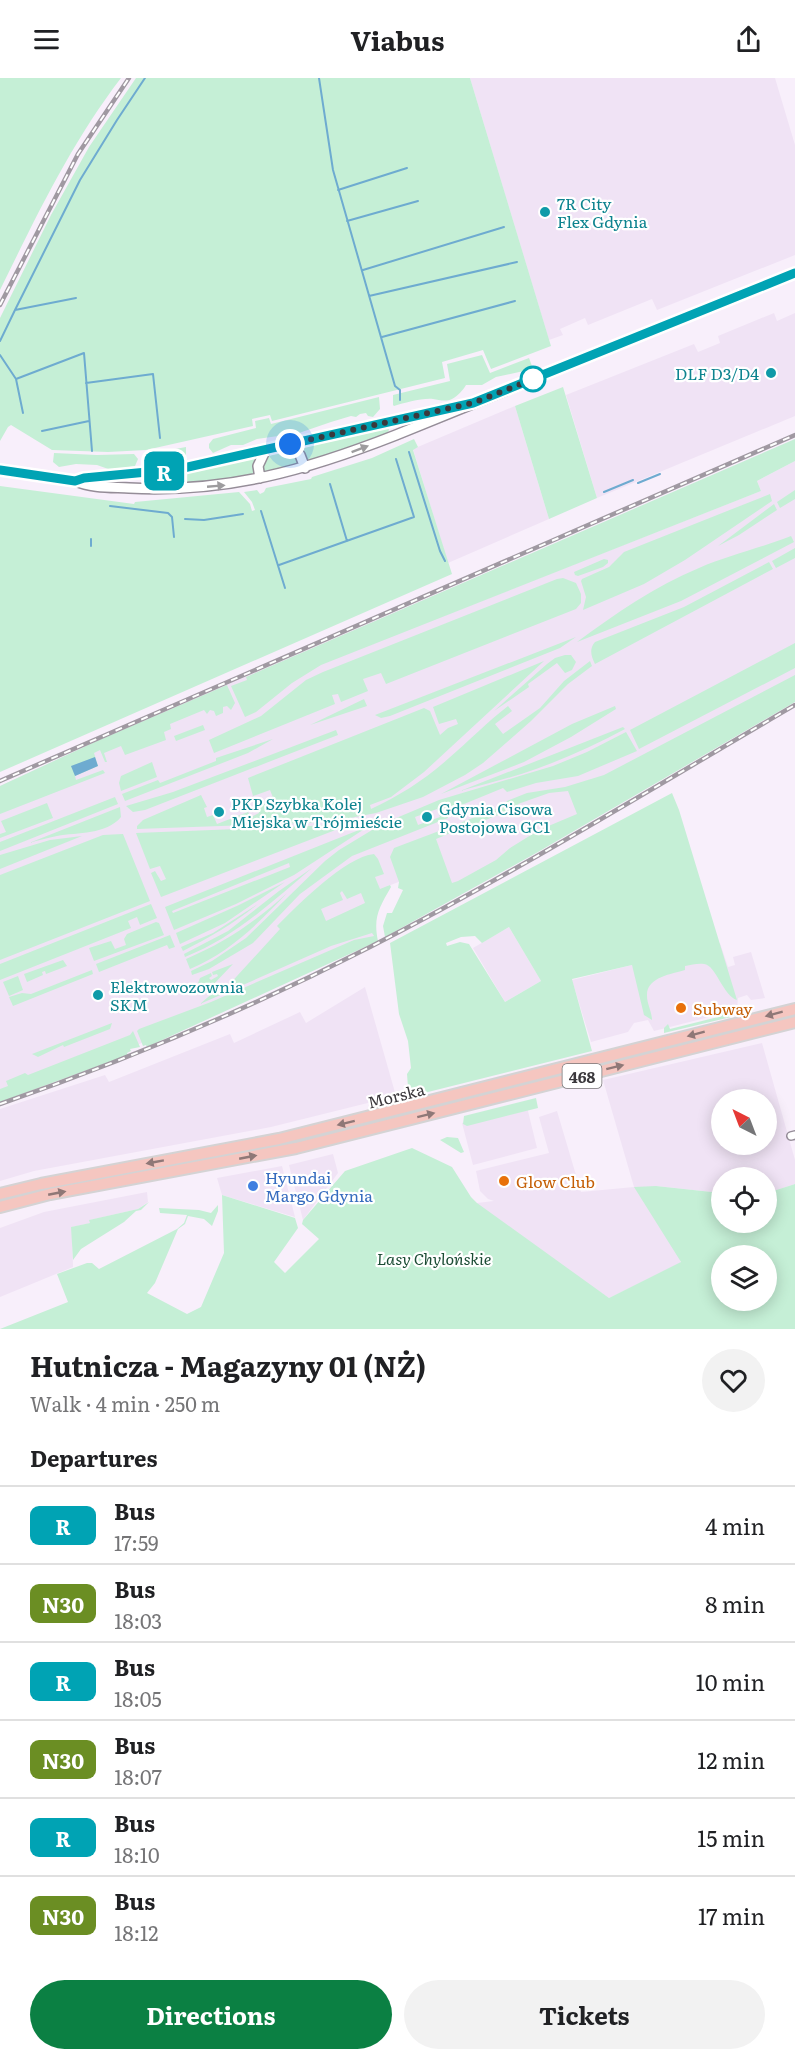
<!DOCTYPE html>
<html lang="en">
<head>
<meta charset="utf-8">
<style>
	body { margin:0; font-family:Literata,serif; background:#f2f2f2; color:#202124; height:100vh; display:flex; flex-direction:column; font-size:22px; white-space:nowrap }
	* { box-sizing:border-box; margin:0 }
	p { font-size:20px; color:#757577 }
	.icon { flex:none; width:33px; height:33px; fill:none; stroke:currentColor; stroke-width:2; stroke-linecap:round; stroke-linejoin:round }
	.map { position:relative; height:1251px; overflow:hidden }
	.sheet { display:flex; flex-direction:column; background:#fff; flex:1 }
	.sheet>* { flex:none }
	.badge { padding:0 12px; border-radius:9px; font-size:21px; line-height:39px }
	.needle { width:39px; rotate:318deg }
	.tools { position:absolute; left:711px; top:1011px; display:grid; gap:12px }
	.tools a { display:grid; place-items:center; width:66px; height:66px; border-radius:50%; background:#fff; box-shadow:0 3px 15px #0003; font-size:30px }
	.you { position:absolute; width:30px; height:30px; margin:-15px; border:4px solid #fff; border-radius:50%; background:#1a73e8; box-shadow:0 0 0 9px #1a73e833 }
	.map>.badge { position:absolute; translate:-50% -50%; box-shadow:0 0 0 3px #fff }
	h2 { padding:0 30px; font-size:22px; line-height:54px }
	.round { display:grid; place-items:center; flex:none; width:63px; height:63px; border-radius:32px; background:#f2f2f2 }
	.overview { display:flex; align-items:center; justify-content:space-between; height:102px; padding:0 30px }
	h1 { font-size:28px; font-weight:700; line-height:45px }
	.primary-button { display:flex; gap:12px; margin-top:auto; padding:12px 30px }
	.primary-button a { flex:1; height:69px; border-radius:36px; background:#0b8043; color:#fff; font-size:24px; font-weight:700; line-height:69px; text-align:center }
	.primary-button a+a { background:#f2f2f2; color:#202124 }
	ul { padding:0; list-style:none }
	li { display:flex; align-items:center; gap:18px; height:78px; padding:0 30px; border-top:2px solid #e0e0e0 }
	li div { flex:1 }
	li b { display:block; font-size:22px }
	li em { font-style:normal }
	li .badge { min-width:66px; font-weight:700; text-align:center }
	header { display:flex; justify-content:space-between; align-items:center; height:78px; padding:0 30px; background:#fff; font-size:27px; font-weight:700 }
	.map>svg:first-child { display:block }
	.built { fill:#f0e3f5; fill-rule:evenodd }
	.green { fill:#c5efd6; fill-rule:evenodd }
	.water { fill:#6eabd0 }
	.lines { fill:none; stroke-linecap:round; stroke-linejoin:round }
	.stream { stroke:#6eabd0; stroke-width:2 }
	.street-casing { stroke:#958d98; stroke-width:10 }
	.secondary-casing { stroke:#958d98; stroke-width:12 }
	.primary-casing { stroke:#d4d3d4; stroke-width:14 }
	.street { stroke:#fff; stroke-width:7 }
	.secondary { stroke:#fff; stroke-width:9 }
	.primary { stroke:#f5c6c0; stroke-width:10 }
	.rail-casing { stroke:#a099a2; stroke-width:4.5 }
	.rail { stroke:#fff; stroke-width:2; stroke-dasharray:7; stroke-linecap:butt }
	.oneway { fill:#9d9c9e }
	.oneway2 { fill:#8f7877 }
	.line-casing { stroke:#fff; stroke-width:14 }
	.line { stroke:#00a3b4; stroke-width:9 }
	.walk { stroke:#3b383c; stroke-width:6; stroke-dasharray:0 10.8 }
	.culture-dot { fill:#0f9aa8; stroke:#fff; stroke-width:2 }
	.stop-dot { fill:#fff; stroke:#00a3b4; stroke-width:3 }
	.food-dot { fill:#e8710a; stroke:#fff; stroke-width:2 }
	.shop-dot { fill:#3f7fe0; stroke:#fff; stroke-width:2 }
	.labels { text-anchor:middle; dominant-baseline:central; stroke-width:4.5; stroke-linejoin:round; paint-order:stroke }
	.shield { fill:#fff; stroke:#767476; stroke-width:1.5 }
	.shield-label { font-size:15px; font-weight:bold; fill:#3b383c }
	.culture-label { font-size:16px; fill:#0d838f; stroke:#fff; text-anchor:start }
	.food-label { font-size:16px; fill:#c56008; stroke:#fff; text-anchor:start }
	.street-label { font-size:16px; fill:#3b383c; stroke:#fff }
	.shop-label { font-size:16px; fill:#366cbe; stroke:#fff; text-anchor:start }
	.park-label { font-size:16px; font-style:italic; fill:#1b4c34; stroke:#fff }
</style>
</head>
<body>
<header><svg class="icon" aria-label="menu" viewBox="0 0 24 24"><path d="M4 6h16M4 12h16M4 18h16"/></svg>Viabus<svg class="icon" aria-label="share" viewBox="0 0 24 24"><path d="M12 15V3M7 8l5-5 5 5M5 13v7h14v-7"/></svg></header>
<div class="map">
<svg width="795" height="1251" viewBox="0 0 795 1251">
	<rect width="100%" height="100%" fill="#f8effb"/>
	<path class="built" d="M470 0H775L795 67V177L657 232 652 221 588 247 585 240 560 251 563 257 549 262Z
		M774 235 777 243 795 235V338L597 420 566 317 694 266 698 274 720 265 718 258Z
		M515 328 549 441 448 485 413 371Z
		M795 383V617L428 829 417 797 388 808 368 843 374 858 158 959 0 1018V708L97 663 442 514 451 535 748 418 761 413 757 403Z
		M509 849 541 903 505 924 473 870Z
		M720 865 728 889 735 887 733 879 751 874 765 920 751 922 747 917 738 920 737 932 654 953 648 942 634 945 628 954 591 964 572 902Z
		M365 909 396 1018 271 1049 34 1093 0 1103V1031L105 997 109 1004 230 956 234 965 300 934 306 945Z
		M762 965 795 1082V1106L767 1115 766 1100H722L721 1115 656 1108 681 1185 609 1220 476 1132 477 1125 494 1123 488 1121 480 1113 476 1093 549 1075 539 1039 557 1033 581 1114 634 1109 603 1002ZM722 1022H766V1066H722Z
		M527 1029 537 1070 473 1087 462 1045Z
		M333 1076 338 1095 303 1142 289 1087Z
		M282 1088 295 1139 222 1117 217 1100Z
		M147 1114 148 1124 138 1131 90 1142 91 1145 72 1149 73 1189 0 1219V1150L44 1134Z"/>
	<path class="green" d="M0 0H121C71 65 36 139 0 212Z
		M136 0H470L551 268 491 291 483 272 442 284 445 300 272 343 270 337 252 341 253 348 146 372 108 374 52 372 11 347 8 349 0 363V240L51 137 89 69Z
		M482 277 490 295 529 280 532 288 528 292 496 299 482 307H466C463 312 458 318 452 321 446 324 439 322 433 321 421 320 405 325 394 328L393 327V317L450 303 447 286Z
		M563 309 597 420 549 441 515 328Z
		M379 319 380 331 373 339 368 338 366 335 360 336 356 339 351 338 331 344 299 355 257 361 243 367H231L213 375 209 370V366L213 361 256 350 255 343 269 340 271 346Z
		M386 348 389 351 387 358 308 385 297 369Z
		M414 361 418 369 413 372 452 496 0 694V408L134 426 135 424 239 414 250 426 252 433 255 432 252 424 244 414 257 412 260 416 264 414 266 410 311 401 312 399 372 380Z
		M795 361V383L757 403 761 413 321 587 292 605 256 634 245 639 231 608 247 602 246 599Z
		M186 369V382L147 388 142 384 143 377Z
		M280 373 294 377 300 387 265 396 262 390 267 379Z
		M54 375 97 377 134 376 138 381 135 388 111 392 97 387 76 386 59 389 53 384Z
		M258 378 254 398 171 408 149 405 152 400 205 390Z
		M795 412V421L780 430 777 424Z
		M770 416 772 423 685 482 644 506 583 532 586 519 581 503 582 501 609 489 624 474Z
		M774 426 777 432 739 457 718 468Z
		M791 458 794 464 681 523 577 564C615 536 655 508 699 490 729 477 761 470 791 458Z
		M795 470V480L776 490 772 483Z
		M604 481 608 482V485L603 489 578 498 575 497 574 494Z
		M769 484 773 491 595 586C591 578 589 571 595 564L684 529Z
		M563 500 576 505 581 516V525L576 531 386 606 381 595 363 601 368 613 341 624 338 616 332 617 335 626 214 675 209 662 261 638 306 602 323 594 557 501Z
		M576 559 560 570 390 638 381 640 375 637Z
		M795 565V590L639 671 630 652Z
		M565 577H571L576 584 572 592 565 595 557 585 528 606 529 609 494 633 547 586 555 580Z
		M544 583 424 694 391 719 370 727 371 731C399 718 426 701 449 680 469 663 487 644 508 628L512 633 495 646 503 656 540 630 564 603 590 583 592 588 568 606 531 643 483 685 465 697 423 719 376 735 329 744 137 751V748L143 742 201 717 207 729 204 730 207 739 213 737 217 746 248 734 251 739 259 735 257 729 274 722 270 712 253 718 248 700 424 630 430 633 440 657 448 650 458 646 456 641 439 646 433 629Z
		M795 597V624L538 774 385 859 383 848 387 835H392L403 812 398 810 399 804 390 779 394 770 455 747 458 752 436 761 452 805 458 803 496 782 510 770 539 752 577 736 568 713 549 715 518 726 519 729 462 751 460 745 500 729 507 723 527 715 565 709 604 697Z
		M227 607 235 625 231 632 227 628 223 629V635L216 638 214 633 210 632 207 636 204 632 170 646 171 651 164 654 166 662 125 677 121 668 104 675 107 684H105L100 672 94 675 98 688 75 698 76 702 103 692 105 695 0 736V708L97 663Z
		M364 621 367 628 310 647Z
		M615 628 616 631 571 659 524 684 441 716 572 646Z
		M203 647 205 652 176 663 174 658Z
		M623 649 625 651C597 666 567 680 536 691 511 700 485 706 460 713Z
		M336 652 338 657 145 732 133 734 126 728 173 714Z
		M626 654 637 673 578 698 536 705 507 714 503 710 447 733 448 740 352 778 300 816 253 865 209 891 192 897 191 893 212 883 246 860 325 783 339 772 382 746 439 722 553 688 587 674ZM437 731 440 739 418 747 415 739Z
		M273 661 248 675 125 723 122 716 158 702 160 705 216 683V680Z
		M152 684 157 699 121 713 119 705 121 698Z
		M672 715 679 732 737 922C723 918 716 887 704 886 697 885 692 887 685 888V892C672 896 646 899 647 918 647 926 652 934 652 942L644 937 632 887 572 901 592 973 412 1018 408 1009 407 996 411 990 408 963 399 936 390 865ZM509 849 541 903 505 924 469 866 460 864 447 868 446 865 461 859 475 858 482 865Z
		M115 719 118 726 0 773V764Z
		M47 725 53 740 0 760V756L6 754 1 743Z
		M120 729 121 739C106 757 78 754 57 758 48 760 38 762 29 765Z
		M359 743 161 819 151 795 155 793 161 803 166 801 160 788 150 791 136 755 335 747Z
		M369 748 294 797 236 826 174 852 165 829ZM289 785 290 789 173 835 172 833Z
		M123 756 150 823 0 882V797L103 757Z
		M82 758 0 791V777L50 762Z
		M374 776 378 781 384 796 375 799 380 811 390 807 391 809C379 830 373 839 378 863L147 969 146 967 143 968 137 953 139 951 211 924 354 862 374 858 372 855 331 868 200 926 222 907 226 910 280 851 277 848C298 827 345 779 374 776ZM342 813 347 821 361 815 365 825 326 843 321 831 343 822 340 815Z
		M312 790C273 823 234 860 185 879L184 876 228 853 279 813Z
		M285 804 225 845 180 866 176 855 239 827Z
		M287 815C258 846 230 874 190 891L186 881C226 864 255 844 287 815Z
		M151 826 157 840 140 847 137 839 128 843 131 850 0 902V886Z
		M258 826C233 846 211 859 183 873L181 869 213 855Z
		M156 844 159 845 164 857 94 883 89 870 111 863 115 871 126 867 124 861 127 856Z
		M170 857 175 869 169 871 167 867 99 894 96 886Z
		M63 882 67 888 46 896 45 893 42 894 43 897 27 904 24 896Z
		M233 886 210 910 204 912 200 910 198 905 200 900 211 895 212 898 209 900 211 902 218 898 217 896 213 897 212 894Z
		M92 892 93 896 13 928 9 919 22 915 31 916Z
		M18 898 23 912 9 918 3 904Z
		M731 931V939L664 955V950L668 946 670 951 722 938 721 933Z
		M112 945 110 951 64 969 63 967 38 979 32 976Z
		M133 953 140 969 130 971 131 973 127 975 128 977 0 1024V1011L8 1008 6 1003 25 995 28 997 130 957Z
		M536 1020 538 1030 467 1048 463 1046 464 1038Z
		M447 1059 458 1060 464 1074 461 1075 440 1062Z
		M412 1070 452 1089 471 1119 477 1125 609 1220 681 1184 634 1109 656 1108 721 1115 722 1144H766L767 1115 795 1106V1251H0L68 1224 57 1196 87 1185H92L99 1191 177 1151 184 1145 187 1137 160 1135 159 1130 199 1132 211 1135 218 1127V1133L212 1148 204 1141 188 1138 185 1146 178 1151 155 1205 147 1215 187 1236 201 1229 224 1175 222 1117 295 1140 298 1150 274 1184 285 1195 319 1161 302 1146 303 1142 345 1093ZM722 1178H766V1222H722Z
		M149 1124 141 1132 136 1133 124 1144 81 1171 73 1182 71 1149 90 1145 89 1142 138 1131Z"/>
	<path class="water" d="M95 679 98 688 75 698 71 688Z"/>
	<g class="lines">
		<path class="stream" d="M319 0 333 92 395 308 400 312V322
			M338 112 407 90
			M347 143 418 123
			M363 192 504 149
			M369 218 517 184
			M15 232 80 102 117 42 145 0
			M382 259 515 223
			M0 263 15 232 76 220
			M0 277 16 301 23 335
			M16 301 84 275 92 373
			M86 305 153 296 160 360
			M42 353 89 343
			M409 374 440 473 445 483
			M638 405 660 396
			M330 406 347 463
			M604 414 633 402
			M110 428 168 435 172 439 174 459
			M261 433 285 510
			M185 441 204 442 243 436
			M91 461V468
			M279 487 414 439 396 381"/>
		<defs>
			<path id="street" d="M791 1058 795 1057"/>
			<path id="secondary" d="M290 366 300 377 305 390
				M0 392 75 403C92 410 111 409 129 410 227 415 307 392 396 357L795 195
				M260 400 258 388 265 373
				M75 403 84 400 179 391 447 331"/>
			<path id="primary" d="M0 1116 41 1106 279 1061 795 931
				M0 1129 50 1116 296 1070 795 944"/>
		</defs>
		<use href="#street" class="street-casing"/>
		<use href="#secondary" class="secondary-casing"/>
		<use href="#primary" class="primary-casing"/>
		<use href="#street" class="street"/>
		<use href="#secondary" class="secondary"/>
		<use href="#primary" class="primary"/>
		<defs>
			<path id="rail" d="M0 227 78 76 129 0
				M0 703 795 357
				M0 1026C127 982 251 930 370 869 515 795 654 709 795 627"/>
		</defs>
		<use href="#rail" class="rail-casing"/>
		<use href="#rail" class="rail"/>
	</g>
	<defs><path id="oneway-solid" d="M-6-.8H1V-3.2L6.5 0L1 3.2V.8H-6Z" transform="scale(1.5)"/></defs>
	<g class="oneway">
		<use href="#oneway-solid" transform="translate(360 371) rotate(-21)"/>
		<use href="#oneway-solid" transform="translate(216 408) rotate(-5)"/>
	</g>
	<g class="oneway2">
		<use href="#oneway-solid" transform="translate(774 936) rotate(165)"/>
		<use href="#oneway-solid" transform="translate(696 956) rotate(165)"/>
		<use href="#oneway-solid" transform="translate(615 989) rotate(-14)"/>
		<use href="#oneway-solid" transform="translate(426 1037) rotate(-14)"/>
		<use href="#oneway-solid" transform="translate(346 1045) rotate(166)"/>
		<use href="#oneway-solid" transform="translate(248 1079) rotate(-11)"/>
		<use href="#oneway-solid" transform="translate(155 1084) rotate(170)"/>
		<use href="#oneway-solid" transform="translate(57 1115) rotate(-11)"/>
	</g>
	<g class="lines">
		<defs>
			<path id="line" d="M0 392 75 403 84 400 179 391 473 325 795 195"/>
		</defs>
		<use href="#line" class="line-casing"/>
		<use href="#line" class="line"/>
		<path class="walk" d="M290 366 473 325 533 301"/>
	</g>
	<g class="culture-dot">
		<circle cx="545" cy="134" r="6"/>
		<circle cx="771" cy="295" r="6"/>
		<circle cx="219" cy="734" r="6"/>
		<circle cx="427" cy="739" r="6"/>
		<circle cx="98" cy="917" r="6"/>
	</g>
	<circle class="stop-dot" cx="533" cy="301" r="12"/>
	<g class="food-dot">
		<circle cx="681" cy="930" r="6"/>
		<circle cx="504" cy="1103" r="6"/>
	</g>
	<circle class="shop-dot" cx="253" cy="1108" r="6"/>
	<g class="labels">
		<rect class="shield" x="562.5" y="986" width="39" height="24" rx="4.5"/>
		<g class="shield-label">
			<text x="582" y="998">468</text>
		</g>
		<g class="culture-label">
			<text x="557" y="125">7R City<tspan x="557" dy="18">Flex Gdynia</tspan></text>
			<text x="759" y="295" text-anchor="end">DLF D3/D4</text>
			<text x="231" y="725">PKP Szybka Kolej<tspan x="231" dy="18">Miejska w Trójmieście</tspan></text>
			<text x="439" y="730">Gdynia Cisowa<tspan x="439" dy="18">Postojowa GC1</tspan></text>
			<text x="110" y="908">Elektrowozownia<tspan x="110" dy="18">SKM</tspan></text>
		</g>
		<g class="food-label">
			<text x="693" y="930">Subway</text>
			<text x="516" y="1103">Glow Club</text>
		</g>
		<g class="street-label">
			<text transform="translate(396 1017) rotate(-14)">Morska</text>
		</g>
		<g class="shop-label">
			<text x="265" y="1099">Hyundai<tspan x="265" dy="18">Margo Gdynia</tspan></text>
		</g>
		<g class="park-label">
			<text x="434" y="1180">Lasy Chylońskie</text>
		</g>
	</g>
</svg>
<div class="tools">
<a><svg class="needle" viewBox="-14 -14 28 28"><path d="M0-13l5 13h-10z" fill="#e53935"/><path d="M0 13l5-13h-10z" fill="#757577"/></svg></a>
<a><svg class="icon" aria-label="locate" viewBox="0 0 24 24"><circle cx="12" cy="12" r="6"/><path d="M12 2v4M12 18v4M2 12h4M18 12h4"/></svg></a>
<a><svg class="icon" aria-label="layers" viewBox="0 0 24 24"><path d="M12 4l9 5-9 5-9-5zM3 14l9 5 9-5"/></svg></a>
</div>
<div class="you" style="left:290px;top:366px"></div>
<b class="badge" style="left:164px;top:393px;background:#00a3b4;color:#fff">R</b>
</div>
<section class="sheet">
<div class="overview"><div><h1>Hutnicza - Magazyny 01 (NŻ)</h1><p>Walk · 4 min · 250 m</p></div><a class="round"><svg class="icon" aria-label="heart" viewBox="0 0 24 24"><path d="M12 20l-8-8c-3-5 5-10 8-4 3-6 11-1 8 4z"/></svg></a></div>
<h2>Departures</h2>
<ul>
<li><span class="badge" style="background:#00a3b4;color:#fff">R</span><div><b>Bus</b><p>17:59</p></div><em>4 min</em></li>
<li><span class="badge" style="background:#6b8e23;color:#fff">N30</span><div><b>Bus</b><p>18:03</p></div><em>8 min</em></li>
<li><span class="badge" style="background:#00a3b4;color:#fff">R</span><div><b>Bus</b><p>18:05</p></div><em>10 min</em></li>
<li><span class="badge" style="background:#6b8e23;color:#fff">N30</span><div><b>Bus</b><p>18:07</p></div><em>12 min</em></li>
<li><span class="badge" style="background:#00a3b4;color:#fff">R</span><div><b>Bus</b><p>18:10</p></div><em>15 min</em></li>
<li><span class="badge" style="background:#6b8e23;color:#fff">N30</span><div><b>Bus</b><p>18:12</p></div><em>17 min</em></li>
</ul>
<div class="primary-button"><a>Directions</a><a>Tickets</a></div>
</section>
</body>
</html>
